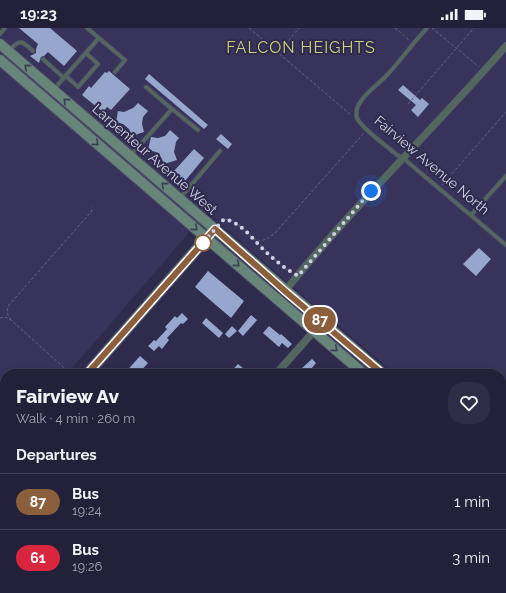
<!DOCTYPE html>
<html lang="en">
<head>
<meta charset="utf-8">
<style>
	body { margin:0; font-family:Raleway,sans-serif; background:#2f2d45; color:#f1f3f6; height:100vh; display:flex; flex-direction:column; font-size:15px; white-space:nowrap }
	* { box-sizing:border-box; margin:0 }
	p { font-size:13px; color:#a3a3af }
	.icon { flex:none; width:22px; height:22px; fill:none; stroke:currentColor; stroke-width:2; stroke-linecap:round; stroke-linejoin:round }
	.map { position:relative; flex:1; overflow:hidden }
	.panel { position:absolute; left:0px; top:341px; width:506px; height:224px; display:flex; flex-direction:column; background:#23203a; border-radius:16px 16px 0 0; box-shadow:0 2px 6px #0003,0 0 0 1px #403e54 }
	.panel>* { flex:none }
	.badge { padding:0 8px; border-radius:13px; font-size:14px; line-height:26px }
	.you { position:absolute; width:20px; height:20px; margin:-10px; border:3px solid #fff; border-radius:50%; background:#1a73e8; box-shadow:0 0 0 6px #1a73e833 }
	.map>.badge { position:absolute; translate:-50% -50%; box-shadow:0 0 0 2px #fff }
	h2 { padding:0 16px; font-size:15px; line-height:36px }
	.round { display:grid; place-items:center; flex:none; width:42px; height:42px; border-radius:16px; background:#2f2d45 }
	.overview { display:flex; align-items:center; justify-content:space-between; height:68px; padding:0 16px }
	h1 { font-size:19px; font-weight:800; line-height:30px }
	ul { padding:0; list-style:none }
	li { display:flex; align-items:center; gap:12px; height:56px; padding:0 16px; border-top:1px solid #403e54 }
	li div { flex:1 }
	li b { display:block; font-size:15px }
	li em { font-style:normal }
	li .badge { min-width:44px; font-weight:700; text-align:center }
	.status { display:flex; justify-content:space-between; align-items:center; height:28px; padding:0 20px; background:#23203a; direction:ltr }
	.status svg { height:11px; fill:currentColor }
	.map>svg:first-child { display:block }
	.built { fill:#38335b }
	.building { fill:#97a6cd }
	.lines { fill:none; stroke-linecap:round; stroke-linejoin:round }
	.lane-casing { stroke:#4c4968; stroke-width:5 }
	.street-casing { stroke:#4c4968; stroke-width:8 }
	.secondary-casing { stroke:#4c4968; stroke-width:12 }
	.path { stroke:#63607e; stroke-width:1; stroke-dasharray:3 2; stroke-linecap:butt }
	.lane { stroke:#54675f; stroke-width:3.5 }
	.street { stroke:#54675f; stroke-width:7 }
	.secondary { stroke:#678679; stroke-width:10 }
	.oneway { stroke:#3a3d56 }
	.line-casing { stroke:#fff; stroke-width:9 }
	.line { stroke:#8b5e3c; stroke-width:6 }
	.walk { stroke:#d1d0e5; stroke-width:4; stroke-dasharray:0 7.2 }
	.stop-dot { fill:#fff; stroke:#8b5e3c; stroke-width:2 }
	.labels { text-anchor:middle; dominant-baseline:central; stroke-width:4; stroke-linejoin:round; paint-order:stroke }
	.street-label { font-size:14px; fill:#d1d0e5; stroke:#2f2b4d }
	.quarter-label { font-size:16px; letter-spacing:1px; fill:#d0cf80; stroke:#2f2b4d }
</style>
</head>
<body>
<div class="status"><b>19:23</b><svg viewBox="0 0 49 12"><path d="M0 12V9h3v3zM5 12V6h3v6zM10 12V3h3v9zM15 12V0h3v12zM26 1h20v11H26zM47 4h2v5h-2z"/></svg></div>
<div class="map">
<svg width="506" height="565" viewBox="0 0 506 565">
	<rect width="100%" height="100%" fill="#2f2b4d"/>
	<path class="built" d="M0 0H506V440L501 436V346H395L280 248 207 184 67 346H5V418L0 423Z
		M501 476 506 481V527L501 533Z
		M277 560H477L473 565H273Z"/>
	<path class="building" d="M19 0H50L77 23 64 38 48 24 44 28 41 29 39 35 30 28 36 25V21L38 16Z
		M109 43 130 61 111 82 107 79 103 84 82 67 89 58 91 60 105 44 107 45Z
		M149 46 208 97 204 101 145 51Z
		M403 57 420 72 422 70 429 76 418 89 411 82 416 77 398 62Z
		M138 75 148 83 143 89 142 96 144 104 132 108 129 101 123 96 116 94 118 83 124 84 133 80Z
		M170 102 179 110 176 114 174 124 177 132 164 136 161 129 156 124 148 122 151 109 158 110 165 108Z
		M221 106 232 116 228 121 216 111Z
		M194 121 204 130 185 153 183 151V152L175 146 176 144 174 143Z
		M479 220 491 231 476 248 463 236Z
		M208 243 244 273 231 290 195 259Z
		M182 285 188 291 183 296 181 295 167 310 169 312 162 321 159 318 154 323 148 318 154 312 156 313 167 301 165 299 175 288 177 290Z
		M251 287 257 292 243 308 238 303Z
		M206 290 223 305 219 310 202 295Z
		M232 298 237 303 229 310 225 306Z
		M269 298 280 307 281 306 292 316 288 320 282 315 279 319 263 305Z
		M140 328 148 335 138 346H124Z
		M312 331 316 335 307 346H305L302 343 304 342 302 340Z
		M238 336 250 346H229Z
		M0 490 5 494V504L0 500Z
		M49 560H61L57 565H44Z
		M116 560H129L124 565H122Z
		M186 560H196L192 565H181Z
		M354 560H438L433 565H350Z"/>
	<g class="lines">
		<defs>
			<path id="lane" d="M87 0 125 32 115 44
				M427 0C413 15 401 32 387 47 378 57 364 65 358 78 356 82 356 86 357 90 361 100 388 119 397 127L403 130 506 217
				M0 6 5 0
				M9 23C20 10 22 13 33 23
				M43 31 64 50
				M66 48 78 59 98 36 86 25
				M54 61 99 10
				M172 81 198 102
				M131 127 172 81 146 59
				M180 170 220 123
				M471 187 506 148
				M352 346 356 341
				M501 501 506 505
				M501 520 506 514
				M501 523 506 527"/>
			<path id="street" d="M285 263C354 177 434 101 506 18
				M276 346 322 294
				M501 435 506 429
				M501 540 506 535
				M93 565 97 560
				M213 565 217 560
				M479 565 484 560"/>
			<path id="secondary" d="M0 16C128 126 255 236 383 346
				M0 32 364 346
				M87 346 211 205
				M0 446 5 440
				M501 448 506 452
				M501 464 506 469"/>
		</defs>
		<use href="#lane" class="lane-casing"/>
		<use href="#street" class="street-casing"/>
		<use href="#secondary" class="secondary-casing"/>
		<path class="path" d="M249 0 351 87
			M395 0 408 11 409 14
			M432 0 479 39
			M279 24 299 0
			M408 76 474 0
			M442 157 506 84
			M221 194 224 191 232 192 246 203 283 239 292 245
			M253 210 260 213 267 211 275 205 364 105
			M0 290 5 289 11 292 71 346
			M11 292C7 286 6 284 9 277L91 184 93 179
			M77 346 79 343
			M1 432 5 428"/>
		<use href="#lane" class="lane"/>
		<use href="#street" class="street"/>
		<use href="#secondary" class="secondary"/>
	</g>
	<defs><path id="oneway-chevron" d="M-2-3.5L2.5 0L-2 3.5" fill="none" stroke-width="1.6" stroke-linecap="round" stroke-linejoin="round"/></defs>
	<g class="oneway">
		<use href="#oneway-chevron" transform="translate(27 39) rotate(-139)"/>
		<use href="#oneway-chevron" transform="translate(66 73) rotate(-139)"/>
		<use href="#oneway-chevron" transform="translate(96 115) rotate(41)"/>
		<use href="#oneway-chevron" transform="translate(164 157) rotate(-139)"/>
		<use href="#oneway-chevron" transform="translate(195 200) rotate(41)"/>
		<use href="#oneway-chevron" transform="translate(237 236) rotate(41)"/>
		<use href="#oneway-chevron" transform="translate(335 321) rotate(40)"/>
	</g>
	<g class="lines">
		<defs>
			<path id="line" d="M87 346 215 201 286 264 383 346"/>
		</defs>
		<use href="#line" class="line-casing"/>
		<use href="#line" class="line"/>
		<path class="walk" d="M203 215 201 217 224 191C240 194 250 208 261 219 272 230 284 240 298 248L371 163"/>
	</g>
	<circle class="stop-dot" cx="203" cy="215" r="8"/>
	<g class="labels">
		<g class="street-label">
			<text transform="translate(155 131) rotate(41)">Larpenteur Avenue West</text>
			<text transform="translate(432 137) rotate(40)">Fairview Avenue North</text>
		</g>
		<g class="quarter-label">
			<text x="301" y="19">FALCON HEIGHTS</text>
		</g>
	</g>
</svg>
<div class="you" style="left:371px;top:163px"></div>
<b class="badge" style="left:320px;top:292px;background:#8b5e3c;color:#fff">87</b>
<section class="panel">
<div class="overview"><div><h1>Fairview Av</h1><p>Walk · 4 min · 260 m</p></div><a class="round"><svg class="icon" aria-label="heart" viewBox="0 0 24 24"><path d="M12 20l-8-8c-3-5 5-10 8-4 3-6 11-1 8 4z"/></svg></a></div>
<h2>Departures</h2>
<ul>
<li><span class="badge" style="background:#8b5e3c;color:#fff">87</span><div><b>Bus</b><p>19:24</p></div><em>1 min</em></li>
<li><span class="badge" style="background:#d7263d;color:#fff">61</span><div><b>Bus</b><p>19:26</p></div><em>3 min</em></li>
</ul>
</section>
</div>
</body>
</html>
